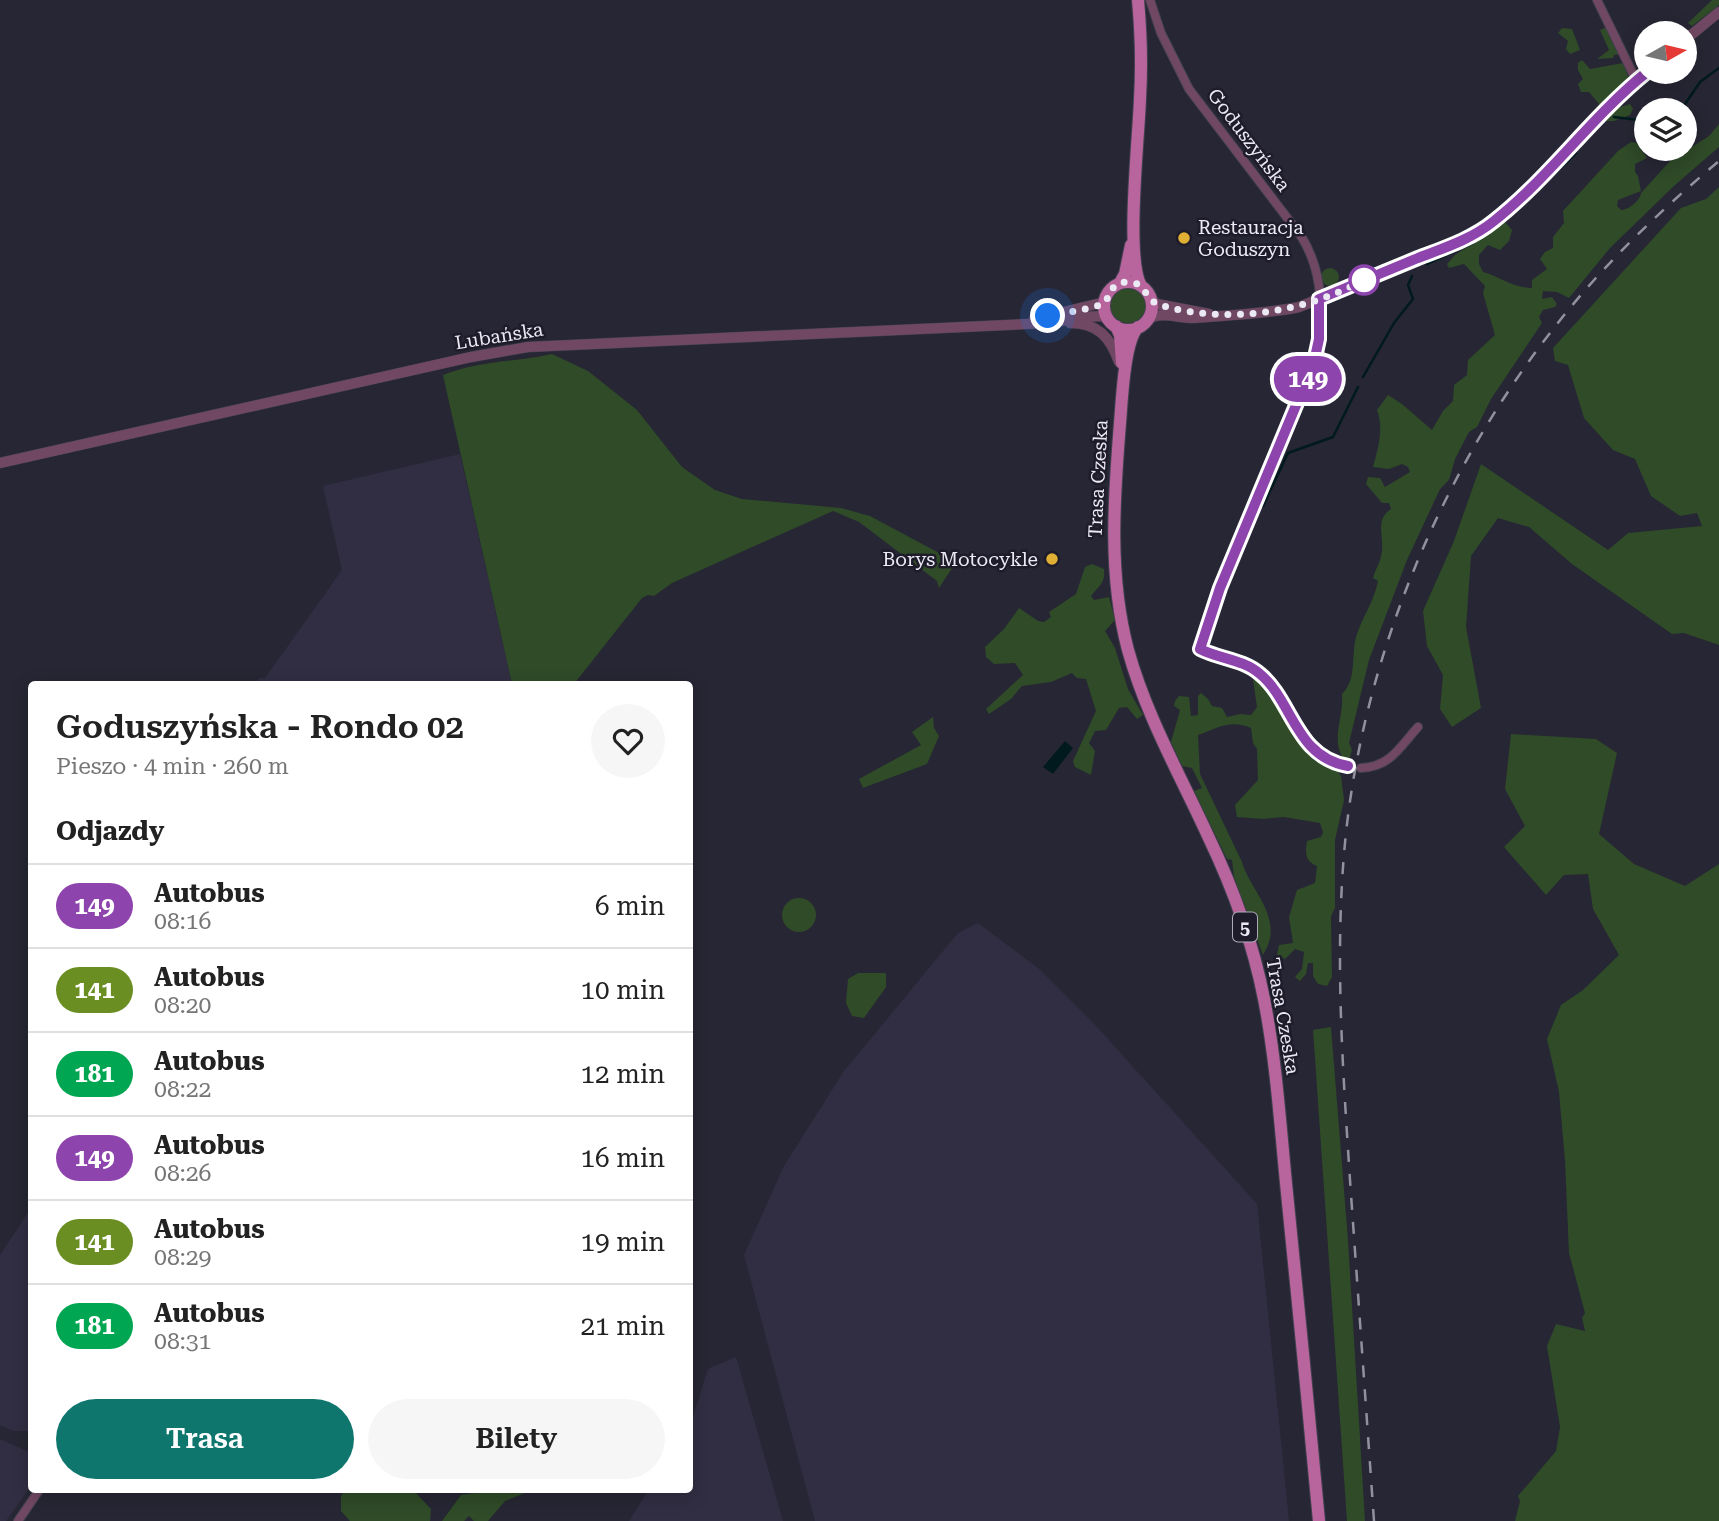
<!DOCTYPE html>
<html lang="pl">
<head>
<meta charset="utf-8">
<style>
	body { margin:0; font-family:"Roboto Serif",serif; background:#f6f6f6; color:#222; height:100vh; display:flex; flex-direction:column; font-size:26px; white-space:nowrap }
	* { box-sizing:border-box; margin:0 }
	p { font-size:23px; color:#767676 }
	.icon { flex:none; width:38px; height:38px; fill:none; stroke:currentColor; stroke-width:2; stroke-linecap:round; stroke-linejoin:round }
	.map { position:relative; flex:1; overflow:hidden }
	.drawer { position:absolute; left:28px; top:681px; width:665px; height:812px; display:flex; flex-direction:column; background:#fff; border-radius:7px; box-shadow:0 4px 18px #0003 }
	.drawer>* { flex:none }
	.badge { padding:0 14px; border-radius:23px; font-size:24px; line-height:46px }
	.needle { width:46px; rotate:82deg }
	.controls { position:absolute; left:1634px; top:21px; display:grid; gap:14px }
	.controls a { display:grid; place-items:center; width:63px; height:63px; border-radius:50%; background:#fff; box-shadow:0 4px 18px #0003; font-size:35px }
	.you { position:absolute; width:35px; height:35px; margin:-18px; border:5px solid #fff; border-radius:50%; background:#1a73e8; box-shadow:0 0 0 10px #1a73e833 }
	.map>.badge { position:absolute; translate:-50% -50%; box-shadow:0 0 0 4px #fff }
	h2 { padding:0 28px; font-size:26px; line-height:63px }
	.round { display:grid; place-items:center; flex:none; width:74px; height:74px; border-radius:37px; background:#f6f6f6 }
	.summary { display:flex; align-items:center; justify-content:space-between; height:119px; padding:0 28px }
	h1 { font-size:33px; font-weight:600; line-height:52px }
	.primary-button { display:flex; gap:14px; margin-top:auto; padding:14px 28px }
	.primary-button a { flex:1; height:80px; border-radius:42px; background:#0f766e; color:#fff; font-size:28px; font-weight:600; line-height:80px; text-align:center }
	.primary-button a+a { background:#f6f6f6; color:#222 }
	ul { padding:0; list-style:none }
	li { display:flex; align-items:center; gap:21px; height:84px; padding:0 28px; border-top:2px solid #e0e0e0 }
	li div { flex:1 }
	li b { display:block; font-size:26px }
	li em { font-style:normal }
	li .badge { min-width:77px; font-weight:700; text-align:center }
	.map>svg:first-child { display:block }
	.built { fill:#312e43 }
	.green { fill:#2f4b28 }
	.water { fill:#001a1d }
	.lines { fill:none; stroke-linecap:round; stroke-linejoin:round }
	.stream { stroke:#001a1d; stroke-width:2.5 }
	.minor-casing { stroke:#42414f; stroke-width:10 }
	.tertiary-casing { stroke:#42414f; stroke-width:11 }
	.primary-casing { stroke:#42414f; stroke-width:14 }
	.minor { stroke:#714863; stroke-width:8 }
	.tertiary { stroke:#714863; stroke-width:10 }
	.primary { stroke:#b8649d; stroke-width:12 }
	.rail { stroke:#92919d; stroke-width:2.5; stroke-dasharray:12 12; stroke-linecap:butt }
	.line-casing { stroke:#fff; stroke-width:16 }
	.line { stroke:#8e44ad; stroke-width:10 }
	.walk { stroke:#ebeaf4; stroke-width:7; stroke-dasharray:0 12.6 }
	.poi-dot { fill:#dfb034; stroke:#1e1c2a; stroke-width:2.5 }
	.stop-dot { fill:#fff; stroke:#8e44ad; stroke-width:3.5 }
	.labels { text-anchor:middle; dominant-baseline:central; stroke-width:5; stroke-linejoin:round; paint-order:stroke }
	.shield { fill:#1e1c2a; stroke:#aeacb7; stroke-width:2 }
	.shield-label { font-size:18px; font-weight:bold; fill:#ebeaf4 }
	.street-label { font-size:19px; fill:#ebeaf4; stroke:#1e1c2a }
	.poi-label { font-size:19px; fill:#ebeaf4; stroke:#1e1c2a; text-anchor:start }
</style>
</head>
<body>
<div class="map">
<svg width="1719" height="1521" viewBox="0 0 1719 1521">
	<rect width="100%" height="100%" fill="#272634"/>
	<path class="built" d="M460 454 512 684H255L259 678H265L342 570 323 486Z
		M978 923 1038 968 1097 1027 1257 1204 1289 1521H815L744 1255 784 1166 844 1071 958 933Z
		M31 1208V1431H14L0 1425V1255Z
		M736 1357 783 1521H629L649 1489H690V1426L708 1369Z
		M0 1439 31 1453V1486L6 1521H0Z"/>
	<path class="green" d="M1712 0H1719V5L1692 26 1688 23Z
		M1607 27 1620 54 1614 55 1613 58 1597 59 1609 50 1600 30Z
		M1562 28 1572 29 1580 50 1570 54 1566 49 1568 41 1558 33Z
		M1582 60 1590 69 1623 63 1629 79 1604 101 1608 111 1630 104 1633 109 1630 115 1614 121H1605L1599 104 1589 92H1581L1578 84 1583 79 1578 70V63Z
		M1719 124V147L1675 185 1610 248 1569 298 1557 292 1543 291 1542 299 1552 297 1557 304 1555 307 1543 310 1539 317 1542 323 1491 399 1477 427 1469 432 1455 459 1449 480 1440 489 1407 560 1369 660 1349 743 1352 750 1350 757 1344 760C1330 739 1344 718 1342 694 1357 680 1351 656 1356 637 1362 617 1374 602 1378 581L1373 578C1375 570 1380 563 1381 556 1386 538 1373 521 1391 509L1389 503H1382L1366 484 1368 477 1380 478 1385 487 1410 472 1408 467 1402 464 1389 469 1373 467C1378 449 1384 428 1377 410L1388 395 1402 404 1432 430 1443 411 1453 401 1454 385 1467 375 1468 360 1495 335 1483 293 1485 286 1464 264 1449 268 1447 264 1455 255 1505 222 1512 230 1509 241 1500 250 1488 245 1479 255V264L1483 272C1501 277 1513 288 1532 288V280L1547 269 1540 259 1545 252 1553 248V237L1564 223 1563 211 1618 151 1631 142 1637 143 1647 158 1635 164V172L1638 176 1641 191 1618 200 1617 206 1621 210C1628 210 1640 201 1641 193L1671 160 1709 136Z
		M1719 187V645L1684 633 1672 634 1572 564 1529 527 1498 518 1471 556 1466 627 1481 708 1452 727 1440 709 1443 675 1427 646 1423 611 1454 541 1481 464 1608 550 1628 533 1702 526 1697 513 1680 516 1651 496 1635 459 1613 450 1584 418 1568 365 1555 361 1553 348 1681 208 1706 199Z
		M1321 277a9 9 0 1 1 18 0a9 9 0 1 1-18 0Z
		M1110 305a18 18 0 1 1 36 0a18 18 0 1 1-36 0Z
		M552 354 588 371 637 410 682 467 715 490 742 499 841 508 870 516 956 562 939 588 937 581 859 522 833 511 672 583 654 596 648 595 642 598 574 684H512L443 375C478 361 516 362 552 354Z
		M1092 564 1104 569C1106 582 1099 586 1091 596L1094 600 1109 597 1115 620 1105 631 1115 648 1128 689 1143 715 1137 719 1127 707 1119 708 1106 730 1095 731 1089 743 1095 751 1091 775 1075 767 1073 761 1096 711 1086 679 1077 678 1072 673 1051 682 1022 686 1011 699 989 714 986 709 1023 675 1015 663 994 664 986 657 985 647 1004 629 1019 608 1038 621 1044 622 1051 617 1049 612 1076 594 1085 567Z
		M1252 672 1259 677 1294 729 1323 759 1335 767 1341 776 1344 800 1335 840V908L1331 916 1332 977 1327 986 1318 984 1313 976V963H1308L1306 974 1300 981 1295 977 1302 969 1304 952 1295 949 1285 959 1277 955 1279 945 1293 943 1289 917 1297 890 1315 883 1317 866C1305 861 1305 853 1307 841L1321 837 1323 832 1320 823 1284 817 1262 819 1237 817 1235 805 1258 780 1257 749 1253 743 1251 728C1230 719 1218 728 1198 735L1200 774 1242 862C1251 893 1286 918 1263 955L1234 877 1232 860 1227 859 1194 791 1202 788 1192 768 1182 766 1171 742 1180 710 1174 706 1175 701 1179 696 1189 697 1191 716 1198 715V696L1201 693 1208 699 1212 706 1222 708 1227 717 1240 714 1251 715 1257 707Z
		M933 717 934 728 939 736 927 764 863 788 859 779 921 745 912 732Z
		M1511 734 1596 739 1617 753 1599 834 1634 864 1685 886 1719 864V1521H1515L1520 1501 1518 1496 1556 1451 1560 1427 1547 1346 1556 1324 1585 1331 1582 1318 1585 1313 1569 1253 1565 1161 1559 1092 1547 1039 1561 1005 1583 990 1619 955 1593 909 1588 874 1564 875 1546 895 1504 847 1525 826 1505 789Z
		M782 915a17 17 0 1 1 34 0a17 17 0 1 1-34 0Z
		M858 973H886V987L864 1018 852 1016 846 1003 848 979Z
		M1331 1027 1348 1240 1365 1521H1347L1313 1030Z
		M345 1489H412L431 1509 430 1521H350L341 1511V1496Z
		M483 1489H535L505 1501 488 1521H474L469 1516 464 1521H442L461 1495 482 1492Z"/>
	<path class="water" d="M1065 741 1073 748 1053 774 1043 767Z"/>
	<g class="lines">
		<path class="stream" d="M1678 110 1683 107 1700 82 1719 68
			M1614 117 1647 121
			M1524 203 1576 153
			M1427 264 1473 243 1515 212
			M1363 377 1394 323 1413 299 1408 285 1412 276
			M1263 506 1288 453 1333 437 1358 387"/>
		<defs>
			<path id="minor" d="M1150 0 1161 33 1189 89 1301 236C1324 272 1325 321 1314 362L1220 588 1200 649C1219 659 1244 659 1260 674 1293 702 1296 758 1348 766
				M1597 0 1636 80
				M1361 768C1390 767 1399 748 1418 727
				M18 1521 40 1489"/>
			<path id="tertiary" d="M1685 40 1719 12
				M1151 300 1157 304 1209 314
				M1034 319 1105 302
				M1147 320C1161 310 1180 319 1195 318 1230 315 1266 314 1299 307L1459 242 1484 228 1503 214 1564 154 1603 110 1647 72
				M1070 323C1098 323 1110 337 1119 362
				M0 463 471 357 528 347 1049 323 1085 317 1101 316 1108 319"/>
			<path id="primary" d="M1138 0C1141 33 1142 65 1140 98 1139 136 1125 257 1141 286
				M1104 306a24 24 0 1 1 48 0a24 24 0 1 1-48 0Z
				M1120 283 1125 274 1131 245
				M1116 326 1120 335 1122 363
				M1138 327C1124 342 1122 400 1120 423 1114 498 1108 575 1128 650 1146 715 1180 775 1208 836 1233 888 1253 943 1264 999 1276 1060 1280 1122 1286 1183 1298 1296 1308 1408 1319 1521"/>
		</defs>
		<use href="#minor" class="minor-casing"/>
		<use href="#tertiary" class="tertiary-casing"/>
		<use href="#primary" class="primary-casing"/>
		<use href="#minor" class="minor"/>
		<use href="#tertiary" class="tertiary"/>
		<use href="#primary" class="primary"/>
		<path class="rail" d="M1374 1521C1366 1407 1358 1294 1350 1180 1343 1072 1335 963 1344 854 1361 647 1456 433 1595 279 1634 236 1675 198 1719 161"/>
	</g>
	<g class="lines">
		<defs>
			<path id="line" d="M1348 766C1295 757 1293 701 1260 674 1243 659 1219 659 1200 649L1220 588 1314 362 1319 339V299C1352 285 1385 272 1418 258 1444 248 1472 239 1494 221 1550 177 1591 117 1647 72"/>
		</defs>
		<use href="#line" class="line-casing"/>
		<use href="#line" class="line"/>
		<path class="walk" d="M1048 316C1058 314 1100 308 1105 302 1112 293 1110 283 1127 282 1146 281 1145 301 1160 305 1228 325 1305 312 1364 280"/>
	</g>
	<g class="poi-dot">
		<circle cx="1184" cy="238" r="7"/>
		<circle cx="1052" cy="559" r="7"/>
	</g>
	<circle class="stop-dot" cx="1364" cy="280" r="14"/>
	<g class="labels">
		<rect class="shield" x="1233" y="912.5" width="24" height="29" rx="5"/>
		<g class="shield-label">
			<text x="1245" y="927">5</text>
		</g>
		<g class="street-label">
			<text transform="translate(1249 140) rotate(53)">Goduszyńska</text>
			<text transform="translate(499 336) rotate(-9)">Lubańska</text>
			<text transform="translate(1098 479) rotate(-87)">Trasa Czeska</text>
			<text transform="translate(1283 1016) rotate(80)">Trasa Czeska</text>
		</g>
		<g class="poi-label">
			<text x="1198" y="227">Restauracja<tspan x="1198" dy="22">Goduszyn</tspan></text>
			<text x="1038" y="559" text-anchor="end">Borys Motocykle</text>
		</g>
	</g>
</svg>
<div class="controls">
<a><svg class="needle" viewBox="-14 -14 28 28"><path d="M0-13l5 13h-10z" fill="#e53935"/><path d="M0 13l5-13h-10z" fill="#767676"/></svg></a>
<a><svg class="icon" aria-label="layers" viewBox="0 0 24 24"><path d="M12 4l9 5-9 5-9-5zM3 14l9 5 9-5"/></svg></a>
</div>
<div class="you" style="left:1048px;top:316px"></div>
<b class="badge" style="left:1308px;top:379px;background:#8e44ad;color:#fff">149</b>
<section class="drawer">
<div class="summary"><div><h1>Goduszyńska - Rondo 02</h1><p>Pieszo · 4 min · 260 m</p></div><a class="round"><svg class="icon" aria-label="heart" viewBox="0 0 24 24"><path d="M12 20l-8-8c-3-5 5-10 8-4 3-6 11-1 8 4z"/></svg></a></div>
<h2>Odjazdy</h2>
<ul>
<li><span class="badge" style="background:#8e44ad;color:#fff">149</span><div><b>Autobus</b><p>08:16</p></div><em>6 min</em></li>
<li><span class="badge" style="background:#6b8e23;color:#fff">141</span><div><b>Autobus</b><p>08:20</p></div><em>10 min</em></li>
<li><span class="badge" style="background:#00a651;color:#fff">181</span><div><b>Autobus</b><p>08:22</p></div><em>12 min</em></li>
<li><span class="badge" style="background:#8e44ad;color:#fff">149</span><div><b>Autobus</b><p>08:26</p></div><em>16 min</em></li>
<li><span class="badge" style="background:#6b8e23;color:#fff">141</span><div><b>Autobus</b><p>08:29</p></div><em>19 min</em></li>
<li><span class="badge" style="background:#00a651;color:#fff">181</span><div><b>Autobus</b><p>08:31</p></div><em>21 min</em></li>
</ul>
<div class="primary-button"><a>Trasa</a><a>Bilety</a></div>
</section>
</div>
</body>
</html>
